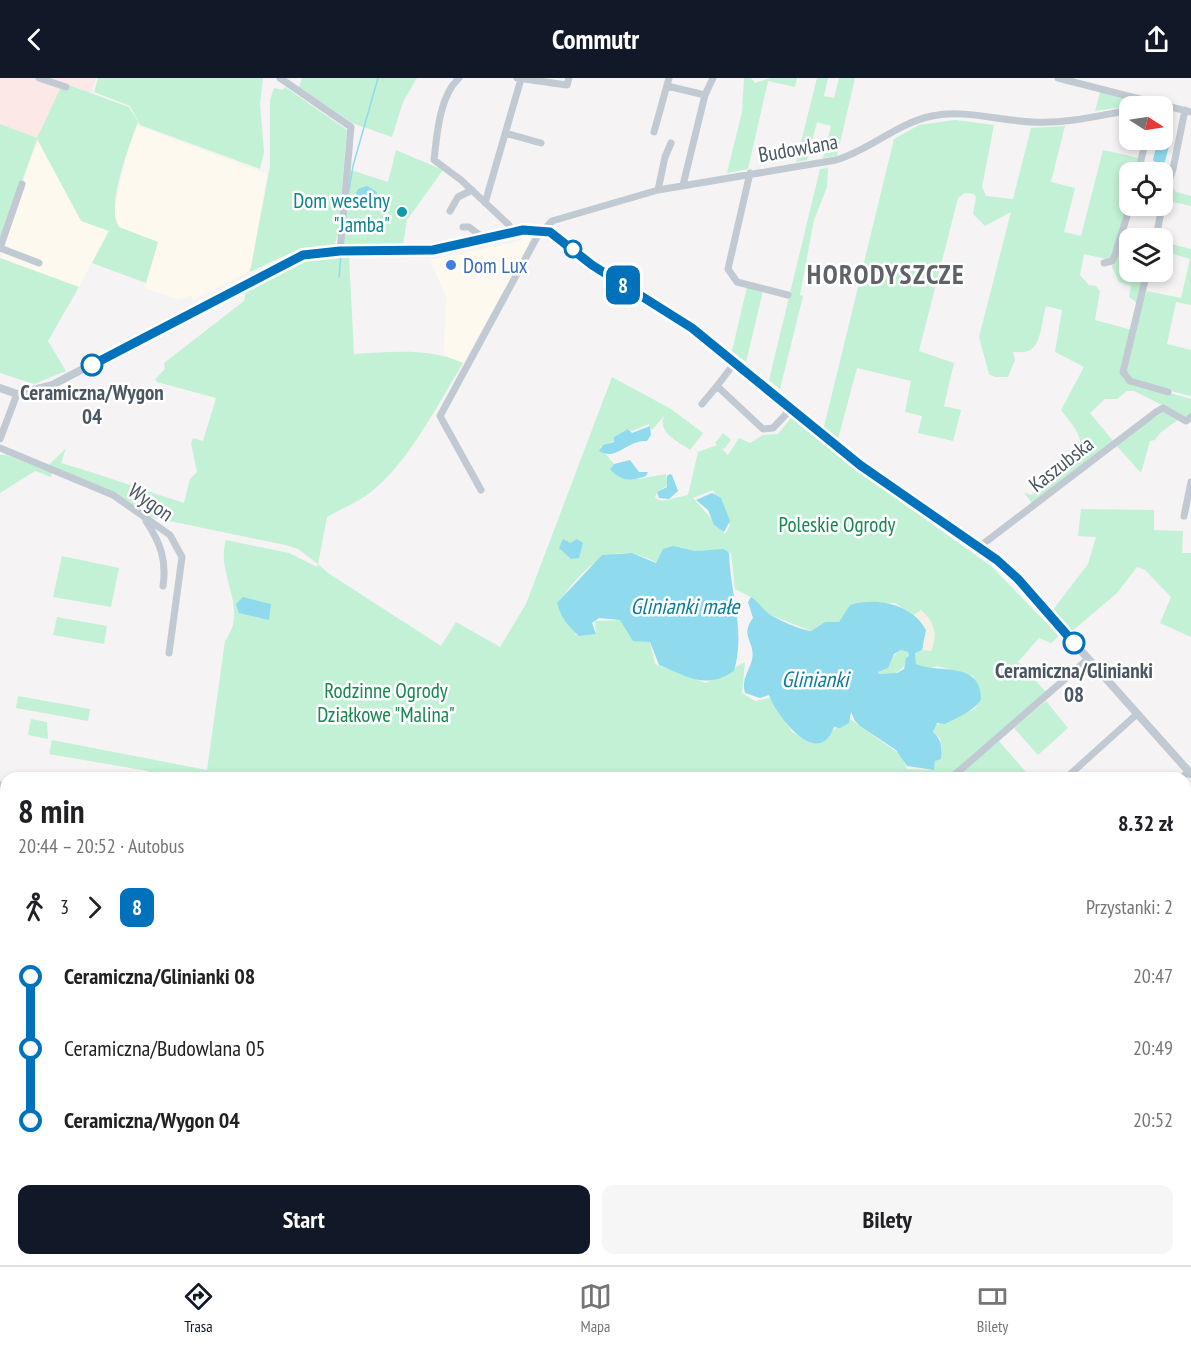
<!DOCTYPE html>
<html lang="pl">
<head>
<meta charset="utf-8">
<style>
	body { margin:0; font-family:"PT Sans Narrow",sans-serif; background:#f6f6f6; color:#202124; height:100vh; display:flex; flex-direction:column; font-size:22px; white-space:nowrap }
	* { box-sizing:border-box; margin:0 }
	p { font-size:20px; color:#757577 }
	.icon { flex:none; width:33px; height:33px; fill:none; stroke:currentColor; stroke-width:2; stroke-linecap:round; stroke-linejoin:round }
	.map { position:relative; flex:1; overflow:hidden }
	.panel { position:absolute; left:0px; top:694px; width:1191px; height:494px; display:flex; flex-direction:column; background:#fff; border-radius:18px 18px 0 0; box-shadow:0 3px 9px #0003 }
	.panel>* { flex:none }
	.badge { padding:0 12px; border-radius:9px; font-size:21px; line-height:39px }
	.needle { width:39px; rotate:102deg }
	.tools { position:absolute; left:1119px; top:18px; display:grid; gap:12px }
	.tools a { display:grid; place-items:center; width:54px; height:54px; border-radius:12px; background:#fff; box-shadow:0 3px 9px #0003; font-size:30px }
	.map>.badge { position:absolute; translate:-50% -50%; box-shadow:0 0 0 3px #fff }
	.legs { display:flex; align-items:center; gap:9px; height:66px; padding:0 18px; font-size:20px }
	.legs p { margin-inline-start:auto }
	.head { display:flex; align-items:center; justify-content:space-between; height:102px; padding:0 18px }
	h1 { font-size:33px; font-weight:600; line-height:45px }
	.primary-button { display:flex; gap:12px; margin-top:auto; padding:12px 18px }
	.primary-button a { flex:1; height:69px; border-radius:12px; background:#111827; color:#fff; font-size:24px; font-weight:600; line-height:69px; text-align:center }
	.primary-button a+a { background:#f6f6f6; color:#202124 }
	ul { padding:0 18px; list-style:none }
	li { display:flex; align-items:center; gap:21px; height:72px; font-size:22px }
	li i { display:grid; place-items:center; width:9px; height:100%; margin:0 8px; background:currentColor }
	li i::after { content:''; width:15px; height:15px; margin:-8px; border:4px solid; border-radius:50%; background:#fff }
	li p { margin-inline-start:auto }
	li:first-child i { background:linear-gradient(#0000 50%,currentColor 0) }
	li:last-child i { background:linear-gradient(currentColor 50%,#0000 0) }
	header { display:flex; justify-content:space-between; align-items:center; height:78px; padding:0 18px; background:#111827; color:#fff; font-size:27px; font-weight:600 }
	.tab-bar { display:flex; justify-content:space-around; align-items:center; height:84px; border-top:2px solid #e0e0e0; background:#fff; font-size:16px; color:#757577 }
	.tab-bar a { display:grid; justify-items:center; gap:3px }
	.tab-bar .selected { color:#111827 }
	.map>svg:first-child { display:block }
	.commercial { fill:#fdf9ef }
	.medical { fill:#fce8e6 }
	.green { fill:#c3f1d5; fill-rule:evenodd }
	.sand { fill:#f5f0e5 }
	.water { fill:#90daee; fill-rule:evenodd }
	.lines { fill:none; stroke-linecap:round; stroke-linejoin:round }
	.stream { stroke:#90daee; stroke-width:1.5 }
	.river { stroke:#90daee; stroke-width:10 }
	.minor { stroke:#c1cad2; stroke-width:7 }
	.tertiary { stroke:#c1cad2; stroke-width:8 }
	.line-1-casing { stroke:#fff; stroke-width:14 }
	.line-1 { stroke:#0072bc; stroke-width:9 }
	.culture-dot { fill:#0f9aa8; stroke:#fff; stroke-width:2 }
	.stop-1-dot { fill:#fff; stroke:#0072bc; stroke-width:3 }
	.shop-dot { fill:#3f7fe0; stroke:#fff; stroke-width:2 }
	.labels { text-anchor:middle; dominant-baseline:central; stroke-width:5; stroke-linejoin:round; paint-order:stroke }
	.street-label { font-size:21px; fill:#4a5661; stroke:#fff }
	.culture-label { font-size:21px; fill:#0d838f; stroke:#fff; text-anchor:end }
	.shop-label { font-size:21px; fill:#366cbe; stroke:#fff; text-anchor:start }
	.stop-label { font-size:21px; font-weight:bold; fill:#4a5661; stroke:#fff }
	.park-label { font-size:21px; fill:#17864f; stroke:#fff }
	.water-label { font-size:22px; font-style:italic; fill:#0c7c9b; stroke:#fff }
	.district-label { font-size:27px; font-weight:bold; letter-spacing:1.5px; fill:#5f6368; stroke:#fff }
</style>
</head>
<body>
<header><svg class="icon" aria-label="back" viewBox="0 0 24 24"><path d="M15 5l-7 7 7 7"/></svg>Commutr<svg class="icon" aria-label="share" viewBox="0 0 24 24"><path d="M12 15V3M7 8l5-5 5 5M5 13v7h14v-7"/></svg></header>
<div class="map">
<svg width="1191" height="1187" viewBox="0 0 1191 1187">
	<rect width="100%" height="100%" fill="#f5f3f3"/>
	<path class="commercial" d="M133 46 267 96 251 188 245 196 193 222 191 217 179 222 145 210 158 164 119 149 114 135Z
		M37 60 81 142 108 153 79 209 0 180Z
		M527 158 533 161 463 285 444 277 446 218 430 182 519 163Z"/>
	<path class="medical" d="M0 0H96L91 15 64 5 0 148Z"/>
	<path class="green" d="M98 0H263L260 26 264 74 260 91 140 47 130 28 94 14Z
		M302 0H417L403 24 392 59 352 45 299 9Z
		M744 0H751L755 5 771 0H797L795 9 768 3 748 91 727 95 742 34Z
		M817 0H828L824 18 834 20 839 0H855L837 78 823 80 831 48 817 44 807 82 796 84Z
		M63 5 129 29 138 44C130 66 105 130 119 149L158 164 146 205 92 185 109 153 81 143 37 61 0 165V46L37 60Z
		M285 9 347 52 338 155 335 166 299 171 250 194 270 88V22L274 10 283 12Z
		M1101 11 1136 23V27L1095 33Z
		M955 42 994 47 982 109 986 118 1013 121 1031 50 1065 48 1051 104 1075 110 1064 154 1081 158 1103 72 1139 80 1136 94H1130C1129 125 1123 151 1112 179L1106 181 1084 176 1080 197 1089 207 1096 208 1100 213 1095 242 1132 252 1122 295 1124 302 1191 321V337L1186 339 1134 313H1127L1117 321H1105L1090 335 1114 364 1033 427 1024 414 1031 417 1036 415 1080 379C1085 359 1073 348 1061 332L1084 289 1055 274 1062 232 1046 228C1042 239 1042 269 1028 273 1024 275 1017 274 1013 274L1015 282 1008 299H995L989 296 979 259 1011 134 985 148 973 136 976 119 974 116 965 115 958 120 919 273 954 285 944 328 961 332 953 363 918 355 922 338 905 334 911 303 857 290 838 361 824 349 894 61 919 47Z
		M396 72 443 92 407 142 403 166 340 167 348 91 388 104Z
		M828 90 827 109 814 142 800 217 803 218 780 311 769 302 820 91Z
		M1171 106 1176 114 1191 118V128L1164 122Z
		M1163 164 1191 171V227L1176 224 1167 266 1191 272V318L1134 304 1125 296 1142 224 1147 213 1181 220 1190 181 1163 173Z
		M1119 174 1129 179 1130 194H1145L1137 225 1129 219 1131 208 1119 204 1112 189Z
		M349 179 354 276C391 274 428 269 463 285 438 326 409 384 371 414 358 424 341 431 327 439L318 486 328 495 441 568 456 544 500 569 526 526 612 299 671 331 703 355 690 372C678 363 657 355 664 338L652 352 649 346 632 353 628 351 614 359 616 362 600 369 614 386 610 391 620 400 639 401 666 396 668 407 657 414 655 420 662 423 688 417 698 374 717 367 715 365 723 355 731 362 724 371 721 370 728 377 739 360 750 365 763 357 778 356 791 340 856 392 991 488 1059 558 1051 565 1039 560 1018 584 1047 615 947 700H147L148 693 49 676 52 662 207 692 225 563C250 530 215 497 226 462L289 475 317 489 318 486 298 471 285 467 150 439 48 388 66 370 61 385C103 397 143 412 184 425L190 401 197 394 191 365 193 360 203 363 216 320 157 304 155 301 165 291 164 285 244 223 246 214 264 204 263 200 303 182ZM713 412 730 447 725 456 693 420ZM704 472 731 475 735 511 751 519 763 534 811 553 825 544H839L865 526 895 525 914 537 921 532 931 543 935 557 915 575 916 586 927 591 937 588 973 598 981 622 974 631 934 648 933 654 940 660 942 672 935 683 934 692 907 691 901 677 850 641 813 665 792 654 770 620 755 623 742 615 745 584 706 605 655 586 650 564 620 542 595 543 596 556 574 557 577 555 557 527C583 490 610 458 657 485Z
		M0 180 79 209 48 263 66 293 34 306 0 295Z
		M747 209 763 213 746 284 732 273Z
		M1163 334 1179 341 1160 355 1155 362 1150 363 1141 395 1115 366Z
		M0 377H7L52 395 51 399 35 393 0 415Z
		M1081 431 1154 432V452L1183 453 1182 475H1191V559L1160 545 1171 519 1145 492 1137 489 1117 515 1071 554 1052 533 1088 486 1096 459 1078 458Z
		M62 478 119 490 111 529 53 519Z
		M57 539 107 548 104 566 53 557Z
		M901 572 908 574 909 578C904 592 895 600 879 596L878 594C887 588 891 578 901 572Z
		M18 618 90 631 88 643 16 630Z
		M1046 623 1068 650 1038 677 1014 650Z
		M31 641 47 644 48 661 28 657Z
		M999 663 1031 700H954Z
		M0 814 6 816V1016L0 1014Z
		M0 1028 6 1030V1182H111L116 1187H0Z
		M130 1182H214L219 1187H123Z
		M258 1182H308L313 1187H250Z
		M329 1182H434L432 1187H335Z
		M521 1182H575L573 1187H520Z
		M598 1182H677L682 1187H637V1184L634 1183 628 1187H604Z
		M711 1182H786L791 1187H706Z
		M972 1182H1081L1085 1187H976Z"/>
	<path class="sand" d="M921 532C933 543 939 557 931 573L922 572C928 558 925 549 914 537Z"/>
	<path class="water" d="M1157 65 1169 68 1164 87 1157 86 1153 82Z
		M367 108 377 114 375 129 371 131 365 124 360 126 355 117 358 111Z
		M650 348 651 357 647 363C628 361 616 384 599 373L603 367 614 364V359L628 351 632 355Z
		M630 382 639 394H648L646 398C632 403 620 404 610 391L614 386Z
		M670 396 672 397 678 413 669 421 659 420 657 414 667 409V398Z
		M712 415 721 420 730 443 724 454 714 447 708 432 696 422Z
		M563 461 570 465 577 461 583 465 579 480 571 481 559 470Z
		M673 468 695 473 724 471 729 475C730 515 746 552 734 593 705 612 689 599 659 587L650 564 633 563 620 542 599 540 592 545 596 556 579 558C568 548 561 540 557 525L602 477 632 475 656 485 663 471Z
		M243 519 271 526 269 542 239 535 236 526Z
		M751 519C759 524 763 532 769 536 779 542 800 552 811 553L825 544H839L850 527C877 519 912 526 926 552L922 572 915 575 916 586C938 596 982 582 981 622 972 634 958 639 945 646L937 645 933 654C942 662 942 669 941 681L935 683 934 692 907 688 896 672 860 648 855 643 851 634 849 645 840 650 834 649C818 693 776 637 769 617L760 620 745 615C741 601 749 594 752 582 756 563 739 559 753 540L748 524ZM901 572 908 574 909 578 906 580 904 591 897 595 879 596 878 594 888 590 894 576Z"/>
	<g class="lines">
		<path class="stream" d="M348 118 353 88 378 0
			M339 199 341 177
			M820 1182 821 1187
			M433 1187 435 1182"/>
		<path class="river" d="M0 1022 6 1023
			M316 1182 322 1187"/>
		<path class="minor" d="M39 0 66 9
			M280 0 351 49 340 173
			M459 0C439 19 437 56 434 82L461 102 509 147 512 155
			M517 0 567 7 569 0
			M1058 0 1191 34
			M667 8 705 17
			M654 54 669 0
			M505 55 541 65
			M1138 94 1146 62
			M750 95 728 191 737 204 788 217
			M683 107 705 17 713 0
			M658 112 665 79 671 65
			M1162 122 1173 91 1185 32
			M485 125 521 1
			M450 133 458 119 472 112
			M463 149H469L485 161
			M1156 160 1162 128
			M0 170 22 106
			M0 170 39 185
			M1104 185 1112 183 1115 177 1130 128
			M1147 194 1123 294 1130 303 1168 314
			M736 283 717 308 763 351 773 350 792 330
			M702 326 717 308
			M0 361 17 316
			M0 370 113 417 170 457 182 479 169 575
			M481 412 440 338 537 159 552 143 658 112 836 82C870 72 897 45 932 38 965 31 1000 43 1033 44 1065 46 1098 38 1130 32
			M1184 438 1191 404
			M146 443C160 464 167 482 163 508
			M979 469 1156 334 1163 330 1186 343 1191 339
			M951 700 1088 581
			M1066 700 1137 636
			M1182 700 1189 693
			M0 707 6 713
			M0 794 6 795"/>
		<path class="tertiary" d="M0 310 17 316 52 307 303 177 340 173 433 172 529 151 557 158 592 187 692 250 860 387 1009 492 1191 696
			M1185 911 1191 905
			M1125 1187 1126 1182"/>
	</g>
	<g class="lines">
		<defs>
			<path id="line-1" d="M92 287 303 177 340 173 433 172 523 152 550 154 592 187 692 250 860 387 997 482 1018 501 1074 565"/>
		</defs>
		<use href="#line-1" class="line-1-casing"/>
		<use href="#line-1" class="line-1"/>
	</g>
	<circle class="culture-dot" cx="402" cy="134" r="6"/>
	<g class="stop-1-dot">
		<circle cx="573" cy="171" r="8"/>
		<circle cx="92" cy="287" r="10"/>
		<circle cx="1074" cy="565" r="10"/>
	</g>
	<circle class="shop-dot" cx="451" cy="187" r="6"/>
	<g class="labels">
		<g class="street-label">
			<text transform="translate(798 70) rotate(-10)">Budowlana</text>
			<text transform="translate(1061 386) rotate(-38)">Kaszubska</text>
			<text transform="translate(151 424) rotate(35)">Wygon</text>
		</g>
		<g class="culture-label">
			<text x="390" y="122">Dom weselny<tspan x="390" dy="24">"Jamba"</tspan></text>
		</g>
		<g class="shop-label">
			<text x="463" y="187">Dom Lux</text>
		</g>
		<g class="stop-label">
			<text x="92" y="314">Ceramiczna/Wygon<tspan x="92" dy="24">04</tspan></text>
			<text x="1074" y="592">Ceramiczna/Glinianki<tspan x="1074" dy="24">08</tspan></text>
		</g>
		<g class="park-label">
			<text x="837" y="446">Poleskie Ogrody</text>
			<text x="386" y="612">Rodzinne Ogrody<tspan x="386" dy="24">Działkowe "Malina"</tspan></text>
		</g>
		<g class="water-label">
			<text x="685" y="528">Glinianki małe</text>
			<text x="815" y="601">Glinianki</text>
		</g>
		<g class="district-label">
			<text x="886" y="196">HORODYSZCZE</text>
		</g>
	</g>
</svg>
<div class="tools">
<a><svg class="needle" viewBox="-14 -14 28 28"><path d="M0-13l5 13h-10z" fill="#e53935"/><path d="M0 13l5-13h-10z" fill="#757577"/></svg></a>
<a><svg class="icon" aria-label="locate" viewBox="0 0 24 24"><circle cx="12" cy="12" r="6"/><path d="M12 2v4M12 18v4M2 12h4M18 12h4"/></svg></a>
<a><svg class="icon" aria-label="layers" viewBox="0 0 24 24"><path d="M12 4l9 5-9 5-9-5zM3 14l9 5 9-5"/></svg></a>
</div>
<b class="badge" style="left:623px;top:207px;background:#0072bc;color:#fff">8</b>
<section class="panel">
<div class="head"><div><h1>8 min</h1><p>20:44 – 20:52 · Autobus</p></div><b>8.32 zł</b></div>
<div class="legs"><svg class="icon" aria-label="walk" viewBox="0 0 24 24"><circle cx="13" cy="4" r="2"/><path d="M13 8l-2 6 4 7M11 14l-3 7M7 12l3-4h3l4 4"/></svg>3<svg class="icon" aria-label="forward" viewBox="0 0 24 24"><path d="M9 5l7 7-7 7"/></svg><b class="badge" style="background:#0072bc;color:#fff">8</b><p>Przystanki: 2</p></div>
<ul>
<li><i style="color:#0072bc"></i><b>Ceramiczna/Glinianki 08</b><p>20:47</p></li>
<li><i style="color:#0072bc"></i><span>Ceramiczna/Budowlana 05</span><p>20:49</p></li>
<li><i style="color:#0072bc"></i><b>Ceramiczna/Wygon 04</b><p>20:52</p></li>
</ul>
<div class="primary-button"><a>Start</a><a>Bilety</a></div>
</section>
</div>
<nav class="tab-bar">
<a class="selected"><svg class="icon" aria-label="directions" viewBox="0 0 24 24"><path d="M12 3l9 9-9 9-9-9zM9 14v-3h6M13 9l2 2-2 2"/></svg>Trasa</a>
<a><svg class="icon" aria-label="map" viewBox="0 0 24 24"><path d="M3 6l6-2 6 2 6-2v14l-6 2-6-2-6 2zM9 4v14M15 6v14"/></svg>Mapa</a>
<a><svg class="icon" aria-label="tickets" viewBox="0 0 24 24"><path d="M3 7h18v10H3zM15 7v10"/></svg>Bilety</a>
</nav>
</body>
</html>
